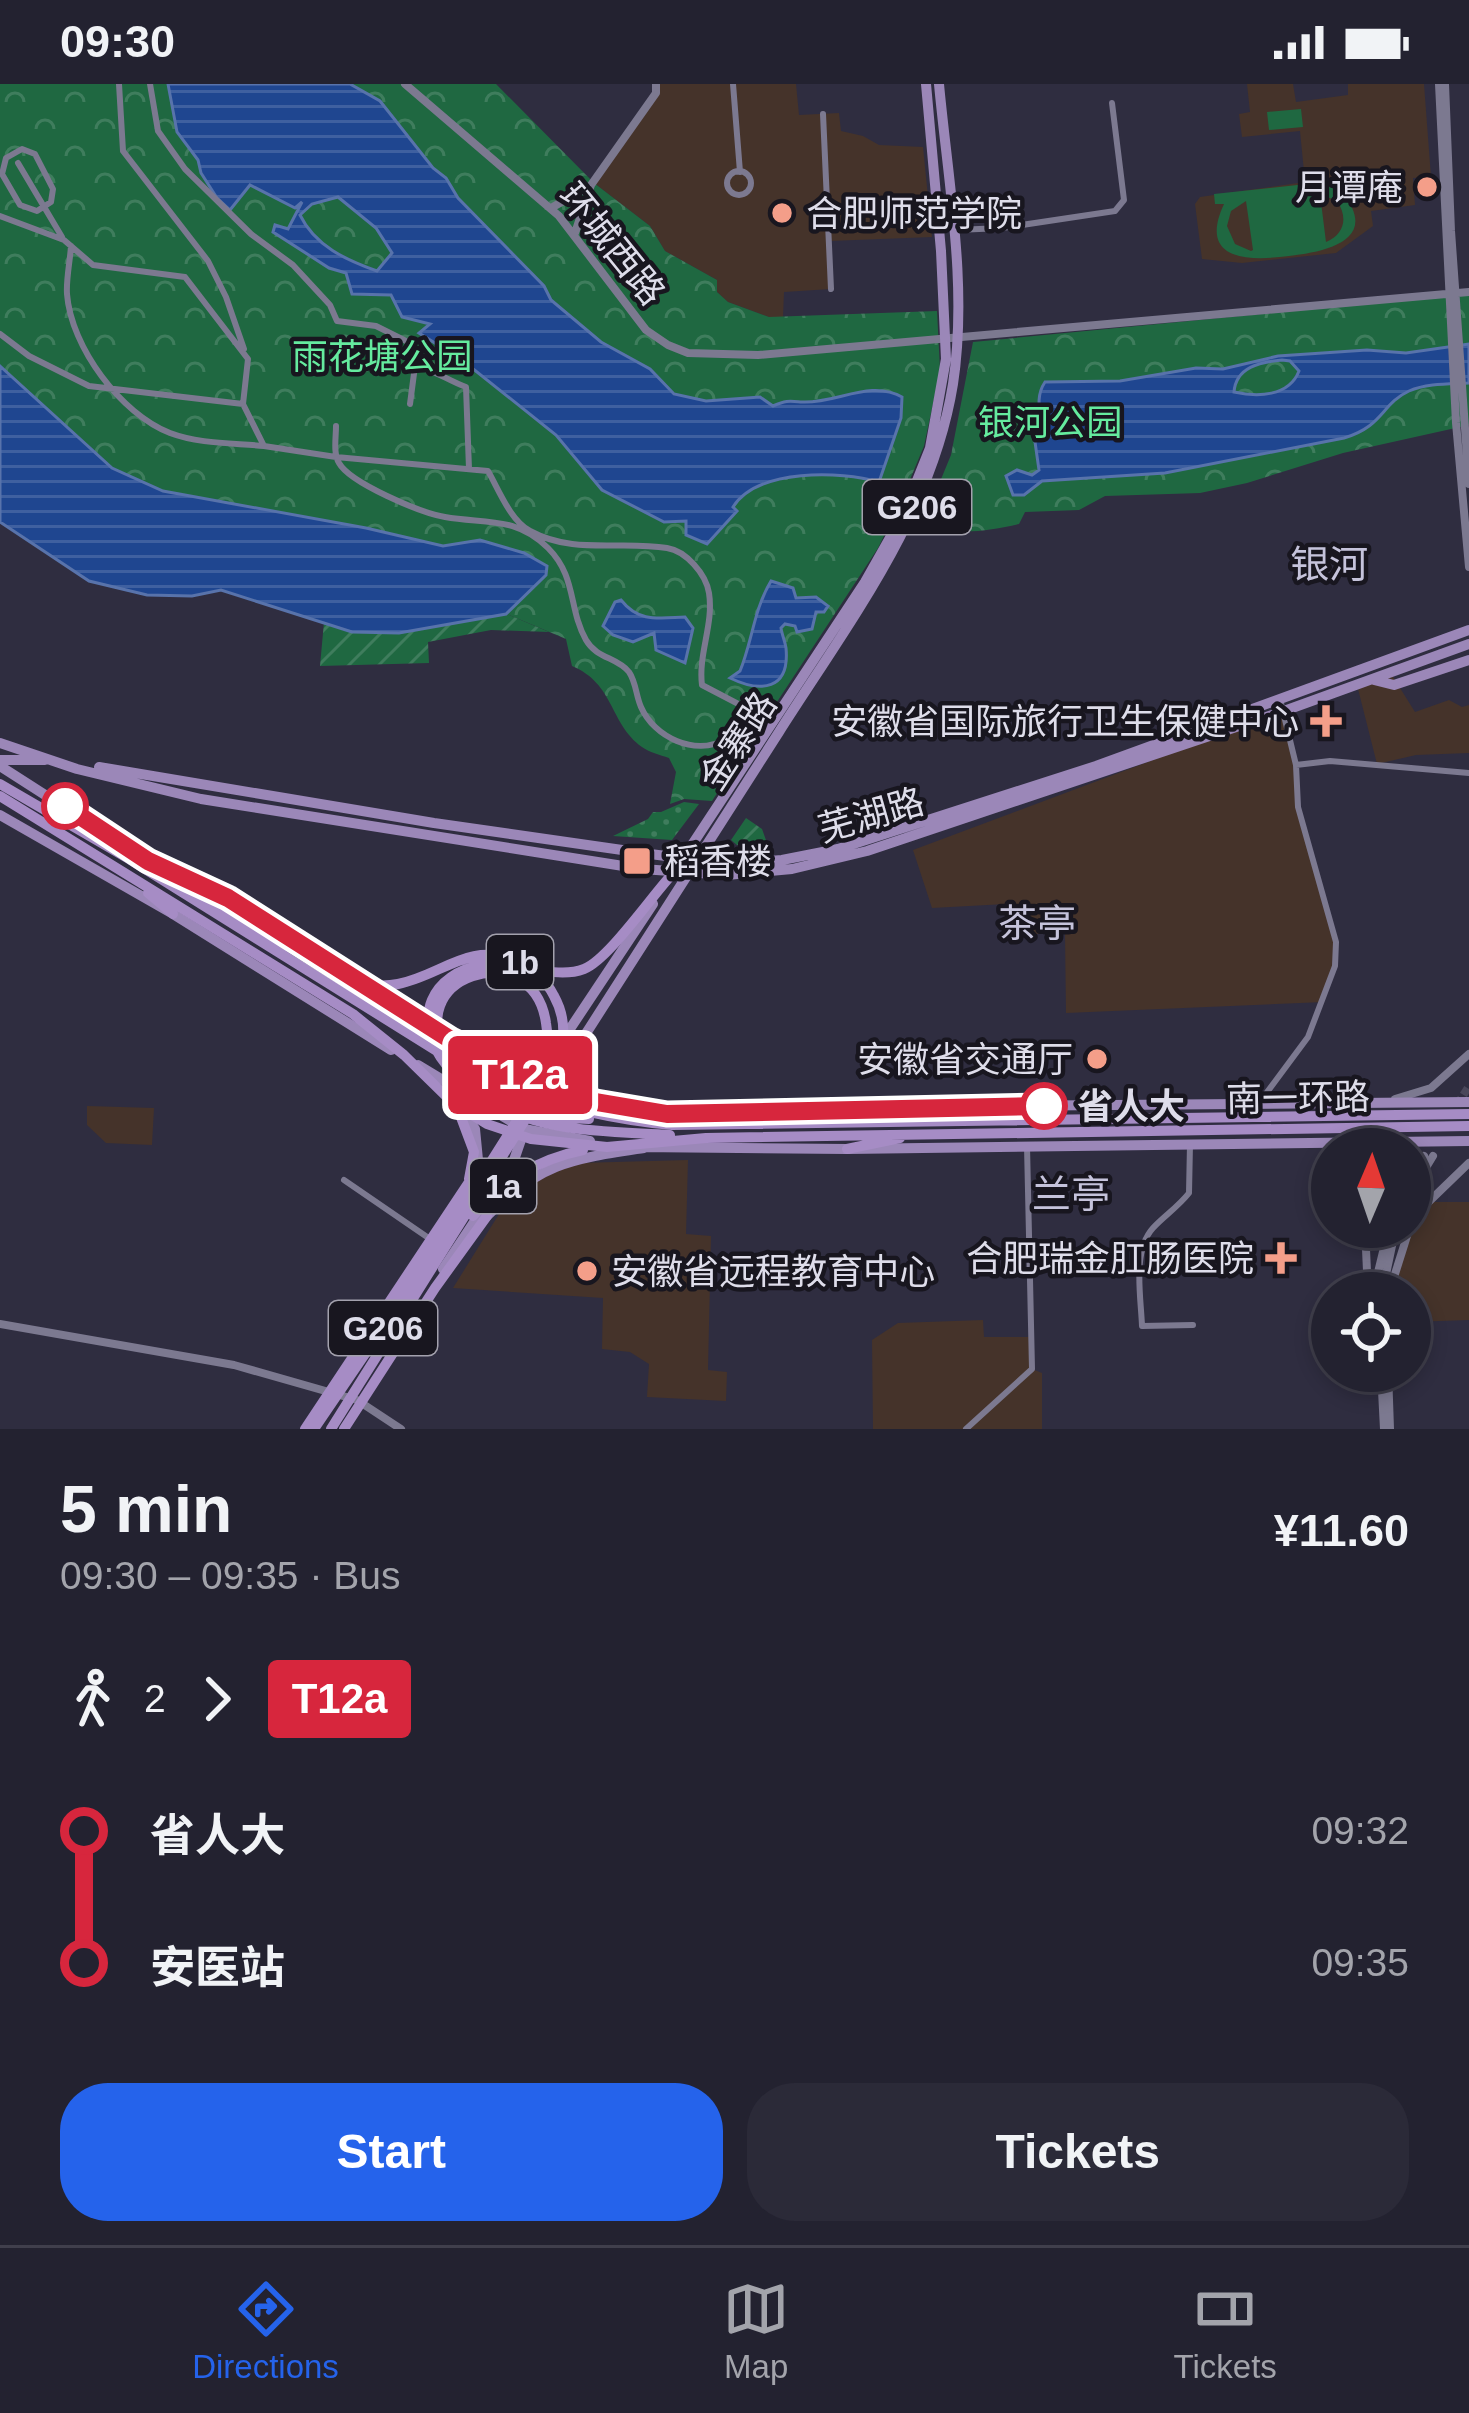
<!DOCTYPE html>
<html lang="en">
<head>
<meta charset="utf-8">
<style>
	body { margin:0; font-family:Helvetica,"Noto Sans SC",sans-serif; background:#2b2a38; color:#f1f3f6; height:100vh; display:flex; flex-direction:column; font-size:45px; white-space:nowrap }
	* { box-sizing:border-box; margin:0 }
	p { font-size:39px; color:#a3a4ab }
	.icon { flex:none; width:66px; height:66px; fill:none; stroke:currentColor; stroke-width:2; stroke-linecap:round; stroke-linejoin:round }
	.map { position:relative; height:1345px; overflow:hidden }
	.panel { display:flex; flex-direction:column; background:#232230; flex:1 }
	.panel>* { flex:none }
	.badge { padding:0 24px; border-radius:9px; font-size:42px; line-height:78px }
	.needle { width:78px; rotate:2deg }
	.buttons { position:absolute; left:1311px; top:1044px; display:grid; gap:24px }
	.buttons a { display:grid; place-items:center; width:120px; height:120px; border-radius:50%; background:#232230; box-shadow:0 6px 18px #0003,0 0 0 3px #403f4c; font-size:60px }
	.map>.badge { position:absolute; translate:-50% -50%; box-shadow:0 0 0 6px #fff }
	.legs { display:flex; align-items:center; gap:18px; height:132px; padding:0 60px; font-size:39px }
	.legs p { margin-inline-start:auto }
	.summary { display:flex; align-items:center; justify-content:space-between; height:204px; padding:0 60px }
	h1 { font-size:66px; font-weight:700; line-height:90px }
	.button { display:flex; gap:24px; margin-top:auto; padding:24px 60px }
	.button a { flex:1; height:138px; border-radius:48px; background:#2563eb; color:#fff; font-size:48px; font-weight:700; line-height:138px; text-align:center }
	.button a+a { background:#2b2a38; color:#f1f3f6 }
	ul { padding:0 60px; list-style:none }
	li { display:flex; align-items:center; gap:42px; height:132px; font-size:45px }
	li i { display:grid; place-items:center; width:18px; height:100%; margin:0 15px; background:currentColor }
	li i::after { content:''; width:30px; height:30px; margin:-15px; border:9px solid; border-radius:50%; background:#232230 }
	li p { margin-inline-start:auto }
	li:first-child i { background:linear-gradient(#0000 50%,currentColor 0) }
	li:last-child i { background:linear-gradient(currentColor 50%,#0000 0) }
	.status { display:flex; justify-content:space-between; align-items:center; height:84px; padding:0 60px; background:#232230; direction:ltr }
	.status svg { height:33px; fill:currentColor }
	.menu { display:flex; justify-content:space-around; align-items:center; height:168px; border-top:3px solid #403f4c; background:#232230; font-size:33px; color:#a3a4ab }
	.menu a { display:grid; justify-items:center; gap:6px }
	.menu .on { color:#2563eb }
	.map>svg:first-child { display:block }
	.education { fill:#45332a }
	.grass { fill:url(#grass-dots) }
	.forest { fill:url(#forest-crowns) }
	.garden { fill:url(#garden-furrows) }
	.pitch { fill:#1f6841; fill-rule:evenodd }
	.water { fill:url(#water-rules); stroke:#5873ab; stroke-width:3; fill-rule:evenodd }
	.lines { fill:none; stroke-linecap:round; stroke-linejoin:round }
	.tertiary-tunnel { stroke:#49475a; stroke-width:8; stroke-dasharray:8 4; stroke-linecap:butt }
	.minor { stroke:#7c7990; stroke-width:6 }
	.tertiary { stroke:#7c7990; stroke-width:8 }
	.primary { stroke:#9b87b8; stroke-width:10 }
	.trunk { stroke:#a68cc5; stroke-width:10 }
	.line-1-casing { stroke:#fff; stroke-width:27 }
	.line-1 { stroke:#d7263d; stroke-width:18 }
	.poi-dot { fill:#f49e89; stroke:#18161f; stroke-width:4.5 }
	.stop-1-dot { fill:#fff; stroke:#d7263d; stroke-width:6 }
	.labels { text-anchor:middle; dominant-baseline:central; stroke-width:9; stroke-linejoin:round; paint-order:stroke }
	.shield { fill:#18161f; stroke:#a3a1ad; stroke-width:3 }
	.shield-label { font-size:33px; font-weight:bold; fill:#deddea }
	.poi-label { font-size:36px; fill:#deddea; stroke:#18161f; text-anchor:end }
	.street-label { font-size:36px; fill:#deddea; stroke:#18161f }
	.park-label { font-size:36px; fill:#65eb9f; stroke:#18161f }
	.stop-label { font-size:36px; font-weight:bold; fill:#deddea; stroke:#18161f; text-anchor:start }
	.neighbourhood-label { font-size:39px; fill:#c5c3db; stroke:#18161f }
</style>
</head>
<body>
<div class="status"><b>09:30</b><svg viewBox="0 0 49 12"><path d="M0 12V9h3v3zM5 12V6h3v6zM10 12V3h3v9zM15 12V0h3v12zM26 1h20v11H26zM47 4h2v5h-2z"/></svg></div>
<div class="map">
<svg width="1469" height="1345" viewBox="0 0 1469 1345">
	<defs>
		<pattern id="grass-dots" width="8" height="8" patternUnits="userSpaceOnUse" patternTransform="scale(3)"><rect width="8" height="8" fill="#1f6841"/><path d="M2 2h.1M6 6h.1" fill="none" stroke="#3f7d5d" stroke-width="1.8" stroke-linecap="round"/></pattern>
		<pattern id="forest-crowns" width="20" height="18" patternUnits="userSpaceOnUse" patternTransform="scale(3)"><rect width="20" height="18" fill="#1f6841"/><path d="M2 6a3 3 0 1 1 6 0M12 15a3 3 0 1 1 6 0" fill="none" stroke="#3f7d5d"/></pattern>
		<pattern id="garden-furrows" width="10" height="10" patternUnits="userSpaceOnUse" patternTransform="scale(3)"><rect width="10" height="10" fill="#1f6841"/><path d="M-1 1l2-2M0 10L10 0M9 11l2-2" fill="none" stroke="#3f7d5d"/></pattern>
		<pattern id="water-rules" width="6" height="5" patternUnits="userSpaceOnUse" patternTransform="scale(3)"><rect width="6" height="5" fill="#1f4690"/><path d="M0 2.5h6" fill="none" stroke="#3f60a0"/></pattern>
	</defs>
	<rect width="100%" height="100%" fill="#2f2d40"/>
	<path class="education" d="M656 0H796L799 31 839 29 841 47 863 52 879 61 923 63 932 153 830 157 831 205 784 208 783 233H769L728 218 717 208V196L665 167 650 142 594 99 656 9Z
		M1247 0H1293L1296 18 1348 11V0H1424L1431 93 1413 94 1415 121 1371 127 1373 142 1336 169 1242 179 1202 175 1195 120 1200 113 1305 98 1300 47 1242 53 1239 30 1250 28Z
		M1390 588 1415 628 1449 616 1462 623 1469 621V669L1416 671 1377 680 1357 601Z
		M1284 627 1296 681 1298 723 1336 858 1335 882 1324 918 1066 929 1065 850H1008L1006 820 932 824 913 766Z
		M87 1022 154 1024 152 1061 106 1059 87 1041Z
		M688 1076 686 1150 711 1152 708 1286 727 1288 726 1317 647 1313 649 1280 630 1268 602 1265 603 1214 453 1204 504 1122 531 1098 578 1079Z
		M1427 1118H1469V1236L1410 1238V1209H1389L1413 1133Z
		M983 1236 984 1253H1031L1032 1285 1042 1289V1345H873L872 1256 898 1239Z"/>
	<path class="grass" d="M684 718 699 720 672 756 613 752 648 735 653 728H661Z"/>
	<path class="forest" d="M0 0H496L594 99 650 142 665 167 717 196V208L728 218 769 233 937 227 940 285 937 301 924 362 901 417 878 464 712 717 684 715 670 720 676 688 669 674C660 671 649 668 642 663 609 639 615 600 572 582L566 555 502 528 399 549 352 548 221 506 192 512 147 511 89 497 0 438Z
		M1469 210V341L1343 369 1247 399 1200 409 1105 412 1079 426 1025 428 1019 440C988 447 952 453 923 439L951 371 973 258Z"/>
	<path class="garden" d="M502 528 549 548 491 546 428 558 429 579 320 582 324 538C384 559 442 540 502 528Z
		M746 734 762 745 767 759 737 761 731 756Z"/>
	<path class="pitch" d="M1301 25 1303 43 1269 46 1267 28Z
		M1361 94 1362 105 1341 107C1382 156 1326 168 1289 172 1251 177 1197 178 1224 120H1215L1214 110ZM1320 110 1337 117C1348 133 1345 150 1326 158ZM1246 117 1253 166 1251 167 1235 160 1227 142 1231 127Z"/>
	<path class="water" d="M168 0H350L380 17 433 84 446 94 458 114 544 202 551 216 601 258 650 285 674 310 706 317 760 313 773 322C787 316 789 317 802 318 836 320 870 295 902 313L901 334 879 398C841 387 758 384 733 423L737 427 707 460 686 451V437L664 438 602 406 556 351 462 276 419 249 430 240 402 233 391 211 352 210 346 189 329 184 273 148 275 141 288 145 302 118 295 124 250 101 230 126 217 114 201 89 198 76 177 48ZM338 113 376 144 392 169 377 187C346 176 315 162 300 131L312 120Z
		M1469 260V299C1449 300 1427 299 1409 307 1381 320 1384 342 1344 354L1165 389 1042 397 1024 411H1013L1006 392 1017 386 1032 391 1039 386 1035 358 1042 353C1043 333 1033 316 1045 298L1120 297 1196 284 1223 285 1278 272 1367 266 1406 269ZM1282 276 1290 277 1299 287C1289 313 1257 313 1234 308 1236 283 1260 278 1282 276Z
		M0 282 112 384 163 407 366 444 443 462 480 456 524 469 547 482 546 491 506 530 399 549 352 548 221 506 192 512 147 511 89 497 0 438Z
		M771 497 793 504 796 514 816 513 828 522 824 528H816L812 545 797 548 795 542 785 540 781 544C782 551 785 557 786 564 790 606 761 609 730 594L740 587C752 558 754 525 771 497Z
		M621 516C639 539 659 534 685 533L693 544 685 579 656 566 654 549 633 558 613 551 603 542 615 518Z"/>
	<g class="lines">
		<path class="tertiary-tunnel" d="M1457 1021 1469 1002"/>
		<path class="minor" d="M119 0 123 67 208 177 226 213 244 265
			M150 0 158 47 185 85 251 150 293 181 330 221 337 237 376 242 408 258 415 282 410 320
			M733 0 740 88
			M823 30 831 205
			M22 65 35 70 53 105 51 118 37 127 20 121 2 90 6 74Z
			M18 79 62 153
			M727 99a12 12 0 1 1 24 0a12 12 0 1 1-24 0Z
			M0 132 64 156 93 181 185 193 248 275 243 320 264 362 336 373 488 387C499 406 510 436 530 447 574 471 621 456 667 464 686 467 706 490 709 509 714 540 698 570 702 601L771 637
			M956 146 1002 144 1115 127 1124 116 1112 19
			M71 162C70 178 66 195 67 210 71 263 121 330 170 349 199 360 234 359 264 362
			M0 250 29 272 89 302 243 320
			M415 282C435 286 447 296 466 303L469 385
			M336 342C336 354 333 369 339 379 350 399 421 429 445 433 485 440 516 432 548 464 577 493 568 524 586 556 597 575 617 573 629 588 636 598 636 612 641 623 654 653 695 673 726 655 735 649 741 636 748 626
			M1296 681 1330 677 1469 689
			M1259 1019 1308 953 1335 882 1336 858 1298 723 1296 681 1280 615
			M1190 1060 1189 1109C1178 1123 1164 1132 1153 1144 1132 1167 1141 1213 1142 1242L1193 1241
			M344 1096 430 1155
			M966 1345 1032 1285 1027 1062"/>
		<path class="tertiary" d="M405 0 559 132 646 246 668 261 688 269 758 271 1469 208
			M1439 0 1456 339 1469 483
			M1445 0 1451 147 1469 400
			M551 124 590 102
			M575 149 591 101 656 9V0
			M1395 1015 1431 1004 1469 970
			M1410 1095 1424 1072
			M1410 1110 1433 1072
			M1365 1143 1368 1209
			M1373 1209 1389 1143
			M1382 1209 1396 1143
			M1389 1209 1413 1133 1469 1079
			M0 1240 234 1281 357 1316 401 1345
			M1381 1287 1384 1345
			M1388 1287 1390 1345"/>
		<path class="primary" d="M1374 596 1394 601 1469 576
			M0 659 77 685 201 715 642 785 727 791 792 785 867 767 1284 627 1469 560
			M0 676H45
			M0 682 148 777 228 815 451 956 519 990 595 1019 667 1030 879 1023 1469 1018
			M99 683 434 739 650 770 730 780 782 776 838 765 1096 682 1469 546
			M0 731 173 830 391 966
			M680 779 865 498 904 429 930 364 946 275 941 167 926 0
			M418 981 524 1045 590 1057
			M544 984 653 820
			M553 1001C628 883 704 766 779 648 849 538 932 431 953 300 968 202 948 98 939 0
			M463 1027 475 1045 478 1076
			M638 1063 847 1065 1469 1057
			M496 1105 513 1079 524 1047
			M487 1132C541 1078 572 1075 644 1064
			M443 1185 482 1126"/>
		<path class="trunk" d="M0 700 129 775 464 984C531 1017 598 1034 672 1041L1469 1030
			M0 712 353 930 404 971 454 1020 487 1040 531 1055 607 1063 706 1054 1469 1042
			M190 806 343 894C362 900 379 904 398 900 440 892 469 858 513 876 532 883 545 894 554 912 569 939 564 965 552 993L331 1345
			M148 809 173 830
			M512 881C470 873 418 899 430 949 436 976 461 998 482 1012 537 1050 606 1047 670 1051
			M536 886C552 888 568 891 584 885 609 875 653 810 675 787
			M451 974C394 894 533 848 546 939 550 962 545 990 533 1011
			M478 998 549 1033 589 1035
			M879 1023 915 1030
			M459 1028 474 1068 469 1095
			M847 1065 900 1054
			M473 1132C500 1097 540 1075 583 1066
			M305 1345 481 1080
			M314 1345 429 1176 523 1027
			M344 1345 435 1204 487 1132"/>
	</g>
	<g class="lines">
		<defs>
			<path id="line-1" d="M65 722 148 777 228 814 451 956 537 998 596 1018 667 1030 1044 1022"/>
		</defs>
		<use href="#line-1" class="line-1-casing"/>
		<use href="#line-1" class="line-1"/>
	</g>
	<g class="poi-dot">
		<circle cx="1427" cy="103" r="12"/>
		<circle cx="782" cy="129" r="12"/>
		<path d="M1320 619h12v12h12v12h-12v12h-12v-12h-12v-12h12z"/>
		<rect x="622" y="762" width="30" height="30" rx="6"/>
		<circle cx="1097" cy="975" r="12"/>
		<path d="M1275 1156h12v12h12v12h-12v12h-12v-12h-12v-12h12z"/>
		<circle cx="587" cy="1187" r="12"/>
	</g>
	<g class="stop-1-dot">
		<circle cx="65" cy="722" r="21"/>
		<circle cx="1044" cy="1022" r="21"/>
	</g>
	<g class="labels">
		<g class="shield">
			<rect x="863" y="396" width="108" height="54" rx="9"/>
			<rect x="487" y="851" width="66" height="54" rx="9"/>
			<rect x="470" y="1075" width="66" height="54" rx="9"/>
			<rect x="329" y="1217" width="108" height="54" rx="9"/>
		</g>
		<g class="shield-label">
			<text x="917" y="423">G206</text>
			<text x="520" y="878">1b</text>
			<text x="503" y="1102">1a</text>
			<text x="383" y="1244">G206</text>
		</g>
		<g class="poi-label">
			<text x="1403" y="103">月谭庵</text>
			<text x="806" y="129" text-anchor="start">合肥师范学院</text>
			<text x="1299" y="637">安徽省国际旅行卫生保健中心</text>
			<text x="664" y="777" text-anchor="start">稻香楼</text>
			<text x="1073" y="975">安徽省交通厅</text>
			<text x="1254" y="1174">合肥瑞金肛肠医院</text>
			<text x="611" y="1187" text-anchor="start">安徽省远程教育中心</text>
		</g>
		<g class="street-label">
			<text transform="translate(612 160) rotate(51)">环城西路</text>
			<text transform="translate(738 657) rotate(-57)">金寨路</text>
			<text transform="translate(871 731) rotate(-16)">芜湖路</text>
			<text transform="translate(1298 1014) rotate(-1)">南一环路</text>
		</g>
		<g class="park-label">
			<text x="382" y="272">雨花塘公园</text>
			<text x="1050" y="338">银河公园</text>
		</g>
		<g class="stop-label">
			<text x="1077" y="1022">省人大</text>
		</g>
		<g class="neighbourhood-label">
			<text x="1329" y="480">银河</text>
			<text x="1037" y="839">茶亭</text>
			<text x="1071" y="1110">兰亭</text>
		</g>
	</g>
</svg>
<div class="buttons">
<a><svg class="needle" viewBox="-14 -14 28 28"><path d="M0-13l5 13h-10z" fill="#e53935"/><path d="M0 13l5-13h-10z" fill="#a3a4ab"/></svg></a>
<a><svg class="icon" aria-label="locate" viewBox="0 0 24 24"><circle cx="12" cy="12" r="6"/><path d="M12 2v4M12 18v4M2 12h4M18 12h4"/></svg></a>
</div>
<b class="badge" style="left:520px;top:991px;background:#d7263d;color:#fff">T12a</b>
</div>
<section class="panel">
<div class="summary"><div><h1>5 min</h1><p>09:30 – 09:35 · Bus</p></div><b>¥11.60</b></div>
<div class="legs"><svg class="icon" aria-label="walk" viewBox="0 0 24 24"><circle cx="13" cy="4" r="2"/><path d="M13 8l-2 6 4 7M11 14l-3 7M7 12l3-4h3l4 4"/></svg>2<svg class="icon" aria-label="forward" viewBox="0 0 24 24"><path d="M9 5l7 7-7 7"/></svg><b class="badge" style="background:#d7263d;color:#fff">T12a</b></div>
<ul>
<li><i style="color:#d7263d"></i><b>省人大</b><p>09:32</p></li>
<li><i style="color:#d7263d"></i><b>安医站</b><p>09:35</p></li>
</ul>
<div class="button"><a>Start</a><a>Tickets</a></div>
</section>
<nav class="menu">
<a class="on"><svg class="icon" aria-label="directions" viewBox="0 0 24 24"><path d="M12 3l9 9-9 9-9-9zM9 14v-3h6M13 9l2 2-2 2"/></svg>Directions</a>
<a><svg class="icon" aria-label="map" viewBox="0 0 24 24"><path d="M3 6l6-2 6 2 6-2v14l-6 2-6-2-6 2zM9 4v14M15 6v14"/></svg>Map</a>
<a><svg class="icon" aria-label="tickets" viewBox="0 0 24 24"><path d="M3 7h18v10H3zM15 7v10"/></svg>Tickets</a>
</nav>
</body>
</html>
